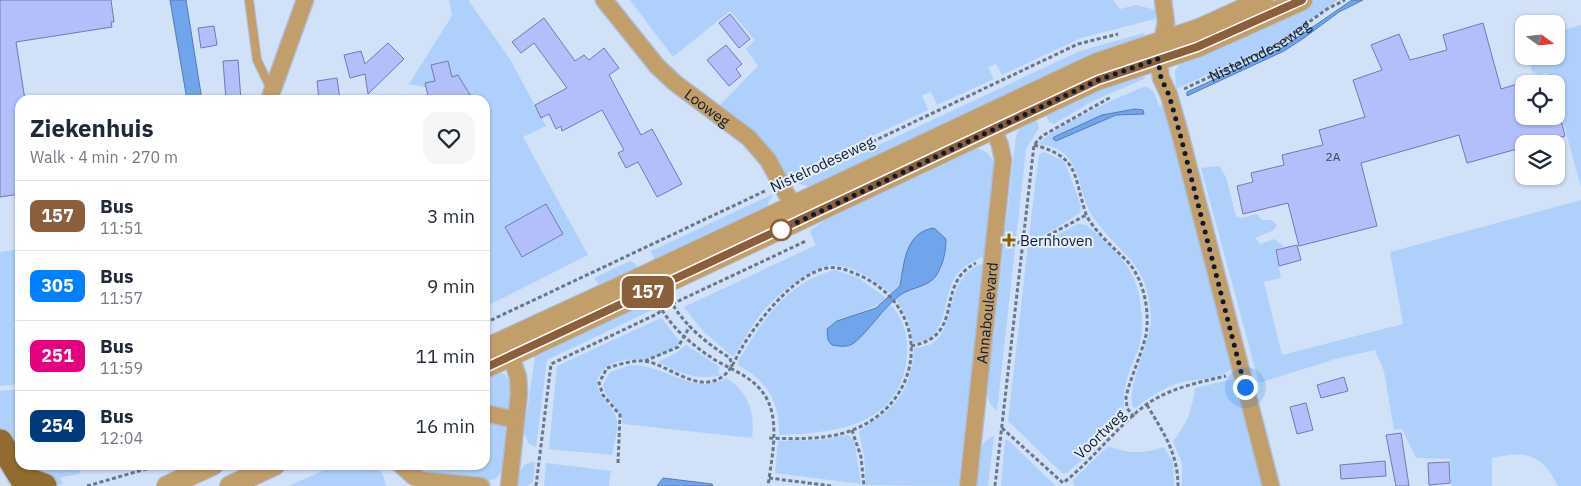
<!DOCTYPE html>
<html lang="en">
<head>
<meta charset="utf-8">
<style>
	body { margin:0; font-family:"IBM Plex Sans",sans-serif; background:#f6f6f7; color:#1f2937; height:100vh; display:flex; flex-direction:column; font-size:19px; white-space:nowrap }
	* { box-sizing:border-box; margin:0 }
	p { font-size:16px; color:#747a83 }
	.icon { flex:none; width:28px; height:28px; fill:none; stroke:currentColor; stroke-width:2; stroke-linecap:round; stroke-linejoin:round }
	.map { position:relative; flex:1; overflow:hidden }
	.panel { position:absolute; left:15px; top:95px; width:475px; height:375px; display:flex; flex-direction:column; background:#fff; border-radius:15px; box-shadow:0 1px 4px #0004 }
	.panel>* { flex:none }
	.badge { padding:0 10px; border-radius:8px; font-size:18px; line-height:32px }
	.needle { width:32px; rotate:105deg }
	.fabs { position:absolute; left:1515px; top:15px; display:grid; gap:10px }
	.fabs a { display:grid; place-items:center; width:50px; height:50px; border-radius:10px; background:#fff; box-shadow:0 1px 4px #0004; font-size:25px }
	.you { position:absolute; width:25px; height:25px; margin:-12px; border:4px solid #fff; border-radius:50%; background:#1a73e8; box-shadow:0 0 0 8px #1a73e833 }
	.map>.badge { position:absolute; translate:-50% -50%; box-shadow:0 0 0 2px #fff }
	.round { display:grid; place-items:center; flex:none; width:52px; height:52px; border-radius:15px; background:#f6f6f7 }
	.head { display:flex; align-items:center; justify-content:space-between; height:85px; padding:0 15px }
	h1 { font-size:24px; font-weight:700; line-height:38px }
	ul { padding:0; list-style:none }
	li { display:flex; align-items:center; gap:15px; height:70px; padding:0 15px; border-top:1px solid #e0e1e3 }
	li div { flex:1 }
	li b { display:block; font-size:19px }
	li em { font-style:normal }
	li .badge { min-width:55px; font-weight:700; text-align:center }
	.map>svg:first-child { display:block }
	.green { fill:#afd0fb }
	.water { fill:#70a5eb; stroke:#527cb3 }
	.building { fill:#b3bffb; stroke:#707ab2 }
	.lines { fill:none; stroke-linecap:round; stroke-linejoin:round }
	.service-casing { stroke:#aebdd3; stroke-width:10 }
	.minor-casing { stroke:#aebdd3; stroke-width:19 }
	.tertiary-casing { stroke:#aebdd3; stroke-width:22 }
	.primary-casing { stroke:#aebdd3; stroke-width:28 }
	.path { stroke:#68778c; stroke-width:3; stroke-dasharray:4 2.5; stroke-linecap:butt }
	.service { stroke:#c29e6b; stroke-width:8 }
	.minor { stroke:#c29e6b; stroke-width:16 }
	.tertiary { stroke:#c29e6b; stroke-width:20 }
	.primary { stroke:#916b30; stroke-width:25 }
	.line-casing { stroke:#fff; stroke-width:11 }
	.line { stroke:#8b5e3c; stroke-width:8 }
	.walk { stroke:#0d1b2f; stroke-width:5; stroke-dasharray:0 9 }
	.stop-dot { fill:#fff; stroke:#8b5e3c; stroke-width:2.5 }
	.poi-dot { fill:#8d5f05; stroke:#e6eef9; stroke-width:2 }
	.labels { text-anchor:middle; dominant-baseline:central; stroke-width:4; stroke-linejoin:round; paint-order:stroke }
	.number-label { font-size:12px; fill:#364462 }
	.street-label { font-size:15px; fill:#0d1b2f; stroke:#e6eef9 }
	.poi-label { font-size:15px; fill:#0d1b2f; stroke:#e6eef9; text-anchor:start }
</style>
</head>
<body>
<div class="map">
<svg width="1581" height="486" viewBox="0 0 1581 486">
	<rect width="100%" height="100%" fill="#d1e1f7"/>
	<path class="green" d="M449 0H468L510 59 546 126 523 137 588 255 485 307V100H457L445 91 409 84 452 16Z
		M630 0H1113L1120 9 1136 5 1156 10 1155 19 1081 38 1002 75 996 64 988 67 994 79 937 105 931 92 922 95 928 110 787 176C771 146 745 126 719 106L758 66 746 49 755 40 730 11 673 57Z
		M1315 0H1338L1276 43 1176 89 1175 71 1186 56Z
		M1581 25V187L1556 97V84H1553L1547 73 1538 75 1531 70 1532 56H1556V32Z
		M1144 33 1146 40 811 187 797 183 1080 51Z
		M1139 75 1146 78 1091 102 1054 124 1049 122 1044 111 1119 76Z
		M1144 87C1155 88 1156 97 1159 106L1164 104 1234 366C1223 381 1192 378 1175 384 1160 390 1147 399 1134 409 1123 393 1152 341 1151 317 1147 261 1125 260 1096 221 1074 193 1087 150 1039 144 1051 128 1124 94 1144 87Z
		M1035 116 1039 128 1026 149 997 411 990 404 987 394 1016 136 1020 126Z
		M970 148C981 148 990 152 994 163 998 178 987 238 985 256 974 261 963 265 956 276 940 299 951 340 913 343L908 319 896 299 942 263 946 239 892 294C875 281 857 267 834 265 812 264 773 298 760 315 750 328 742 343 733 357L702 330 684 307 816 245 810 232 812 229 846 205Z
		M1044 152 1062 160 1066 165 1081 206 1080 213 1043 236H1029L1039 154Z
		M1219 166 1226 177 1236 216 1242 218 1257 214 1262 220H1271L1277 225 1274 230 1255 238 1260 244 1274 239 1284 246 1275 250 1281 278 1264 282 1282 355 1403 324 1390 252 1581 200V486H1558C1542 454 1526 450 1492 458V486H1451L1450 459 1416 458 1402 429 1394 430 1384 371 1375 350 1335 359 1259 383 1201 168Z
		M773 194 765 210 656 263 651 251Z
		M1078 224 1087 225C1115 251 1138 268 1141 308 1143 323 1143 336 1138 350 1129 372 1120 391 1125 416L1087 456 1067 473H1062L1008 421 1028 245 1052 238Z
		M20 249V384L0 386V252Z
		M630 261 636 264 639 271 600 286 594 278Z
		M984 263 958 486 866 485 864 456 859 432C865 425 874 421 881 416 905 398 912 377 914 348 965 347 935 279 984 263Z
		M835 270 859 278 886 298C869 314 845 314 827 329L853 344 890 304C903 317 908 335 907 353 903 426 836 433 779 435 780 402 767 381 738 365L739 360C762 321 788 281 835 270Z
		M651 296 656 308 547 360 536 447 529 444 524 433 536 350Z
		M661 318 679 340V344C672 349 664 354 655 357 639 361 616 356 603 370 585 390 614 403 617 421 618 431 614 445 612 455L549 449 557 366Z
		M686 345 720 367 718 372 722 375C696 381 680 373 658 362L676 353Z
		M631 365C664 364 694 397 727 378 749 394 755 412 752 438L623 424C621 408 605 400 603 385L610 372Z
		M500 372C515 380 511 392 510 407L508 409 485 407V373Z
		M1233 379 1238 380 1265 486H1182V463L1173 441C1187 424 1192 410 1195 388Z
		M20 389V463L0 431V391Z
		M485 416 503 423 507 433 503 470 495 479 484 482 422 472 416 465H485Z
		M848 435 854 440 861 484 775 473 778 441 820 440Z
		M994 436 988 486H976C978 470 975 442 994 436Z
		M1005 440H1008L1056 486H1001Z
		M1108 446C1129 454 1143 454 1164 447L1173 462 1174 486H1074L1073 480Z
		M535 462 533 482 527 486H518C519 474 520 462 535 462Z
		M546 463 611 471 609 486H544Z
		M22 465H78L80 474 62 477 60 479 63 482 60 485Z
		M336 465H376L383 475 386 486H289Z"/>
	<path class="water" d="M170 0H186L202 100H187Z
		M1352 0H1363L1339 12 1304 38 1284 51 1187 96V92L1282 48Z
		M1135 109 1143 110 1144 114 1116 115 1056 141 1053 139 1054 137 1102 115Z
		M934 228 946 239C946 252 943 265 936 276 927 288 910 287 899 296 882 309 870 330 854 343 847 348 839 346 832 345L828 340 827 329 837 321 876 308 900 286C904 264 905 232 934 228Z
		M663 478 712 484 713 486H657Z"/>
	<path class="building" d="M0 0H111L114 22H111L112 27 16 42 25 100H20V194L0 197Z
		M730 14 750 39 739 48 719 23Z
		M544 18 575 61 584 55 589 60 604 48 619 68 609 75 641 135 652 129 682 184 657 197 638 162 626 168 618 153 624 150 602 110 562 131 561 126 556 129 549 114 541 118 535 105 567 88 534 43 521 53 512 42Z
		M1483 23 1501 89 1524 82V116H1560L1565 136 1537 144H1524V147L1467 163 1459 135 1361 163 1377 226 1299 246 1288 203 1243 214 1237 186 1253 182 1251 173 1284 165 1282 155 1323 145 1319 130 1365 117 1353 80 1382 70 1371 45 1399 34 1410 60 1447 50 1443 35Z
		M214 26 217 45 201 48 198 28Z
		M388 43 404 59 368 94 365 74 350 78 344 55 361 51 365 64Z
		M726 45 742 64 736 69 741 76 729 86 707 60Z
		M238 60 241 100H226L223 61Z
		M448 61 452 77 458 75 470 95 447 100H429L425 83 435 81 431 65Z
		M337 78 340 100H319L317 81Z
		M546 204 563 234 522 257 505 227Z
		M1297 245 1301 260 1279 266 1276 250Z
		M1344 377 1348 391 1321 398 1317 385Z
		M1306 403 1313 430 1297 434 1290 407Z
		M1401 433 1409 486H1396L1386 435Z
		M1385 461 1386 476 1341 479 1340 465Z
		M1449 462 1450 483 1429 485 1428 463Z"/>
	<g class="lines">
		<defs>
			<path id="service" d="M249 0 257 60 271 89"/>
			<g id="minor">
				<path id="s2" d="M604 0 657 66 675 83 749 138 768 160 799 217"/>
				<path d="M1163 0 1166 23 1158 59 1161 78 1169 95 1180 134 1271 486"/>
				<path d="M269 100 305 0"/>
				<path d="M507 344 518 377 519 393 509 486"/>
				<path d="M485 413 516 420"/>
				<path d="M401 465 413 476 421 480 481 486"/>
				<path id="s3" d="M968 486 1003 160 1000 145 988 118"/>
			</g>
			<path id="tertiary" d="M485 349 646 275 1095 64 1199 29 1263 0
				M485 368 1097 80 1197 47 1302 0
				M167 486 213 465
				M230 486 275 465"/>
			<path id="primary" d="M0 442 22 478 44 486"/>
		</defs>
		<use href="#service" class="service-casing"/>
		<use href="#minor" class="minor-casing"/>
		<use href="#tertiary" class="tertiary-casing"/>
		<use href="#primary" class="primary-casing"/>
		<g class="path">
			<path id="s1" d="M1184 89 1277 45 1327 9 1345 0"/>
			<path d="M1034 145C1080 157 1073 175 1086 214 1092 229 1115 249 1126 260 1144 278 1150 311 1146 335 1141 356 1131 376 1126 397L1127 408 1134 417"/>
			<path d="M796 178 1078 44 1118 34"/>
			<path d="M1011 246 1023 240H1040L1086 215"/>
			<path d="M670 300C684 325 706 343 730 358L732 367"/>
			<path d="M672 304 806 241"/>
			<path d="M662 310C675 331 695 347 715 360 740 374 765 382 772 413 777 436 771 463 768 486"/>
			<path d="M485 323 767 190"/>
			<path d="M911 346C967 336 933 285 976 263"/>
			<path d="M645 361 678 347 690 326"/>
			<path d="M1147 405C1163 432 1178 453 1178 486"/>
			<path d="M1002 428 1063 483C1094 459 1116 427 1147 404 1170 388 1200 382 1226 376"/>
			<path d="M852 430 861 457 864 486"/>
			<path d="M618 463 620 415 603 395 599 383 607 368C618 365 631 360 644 361 668 364 697 394 722 377 732 370 735 359 741 349 757 322 794 274 827 268 840 266 852 272 863 277 935 313 923 405 850 431 825 440 795 439 768 438"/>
			<path d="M769 478 832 486"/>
			<path d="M87 486 160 465"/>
			<path d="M536 486 551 364 657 314 662 310 660 306"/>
			<path d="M995 486 1034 145 1042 136 1111 97"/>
		</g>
		<use href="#service" class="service"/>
		<use href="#minor" class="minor"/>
		<use href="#tertiary" class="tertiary"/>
		<use href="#primary" class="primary"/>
	</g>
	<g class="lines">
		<defs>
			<path id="line" d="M485 368 1098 80 1197 47 1302 0"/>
		</defs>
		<use href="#line" class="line-casing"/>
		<use href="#line" class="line"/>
		<path class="walk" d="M781 230 1098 80 1158 59 1161 78 1169 95 1180 134 1245 387"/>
	</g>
	<circle class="stop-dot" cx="781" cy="230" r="10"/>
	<path class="poi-dot" d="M1006.5 232.5h5v5h5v5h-5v5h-5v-5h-5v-5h5z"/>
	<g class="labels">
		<g class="number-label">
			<text x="1333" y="156">2A</text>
		</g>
		<g class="street-label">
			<text stroke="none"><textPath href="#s1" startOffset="85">Nistelrodeseweg</textPath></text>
			<text stroke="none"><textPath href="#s2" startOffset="150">Looweg</textPath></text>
			<text transform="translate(822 164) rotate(-25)">Nistelrodeseweg</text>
			<text stroke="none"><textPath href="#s3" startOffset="174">Annaboulevard</textPath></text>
			<text transform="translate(1100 434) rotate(-44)">Voortweg</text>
		</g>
		<g class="poi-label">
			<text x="1020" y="240">Bernhoven</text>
		</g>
	</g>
</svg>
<div class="fabs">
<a><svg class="needle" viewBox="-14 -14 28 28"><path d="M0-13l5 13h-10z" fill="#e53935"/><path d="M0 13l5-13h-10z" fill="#747a83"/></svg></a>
<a><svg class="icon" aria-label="locate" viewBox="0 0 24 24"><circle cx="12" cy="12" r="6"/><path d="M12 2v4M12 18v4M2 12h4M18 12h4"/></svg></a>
<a><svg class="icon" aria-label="layers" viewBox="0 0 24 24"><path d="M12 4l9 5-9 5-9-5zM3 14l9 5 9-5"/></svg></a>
</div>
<div class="you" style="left:1245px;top:387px"></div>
<b class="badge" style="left:648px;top:292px;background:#8b5e3c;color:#fff">157</b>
<section class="panel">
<div class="head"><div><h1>Ziekenhuis</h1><p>Walk · 4 min · 270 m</p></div><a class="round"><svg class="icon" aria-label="heart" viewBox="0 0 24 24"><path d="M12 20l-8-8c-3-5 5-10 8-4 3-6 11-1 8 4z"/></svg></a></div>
<ul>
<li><span class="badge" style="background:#8b5e3c;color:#fff">157</span><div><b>Bus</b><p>11:51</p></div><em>3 min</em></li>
<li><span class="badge" style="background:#0080ff;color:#fff">305</span><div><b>Bus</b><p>11:57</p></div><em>9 min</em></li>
<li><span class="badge" style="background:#e6007e;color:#fff">251</span><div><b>Bus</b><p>11:59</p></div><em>11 min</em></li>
<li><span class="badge" style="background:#003b80;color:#fff">254</span><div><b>Bus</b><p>12:04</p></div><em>16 min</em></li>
</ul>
</section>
</div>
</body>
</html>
